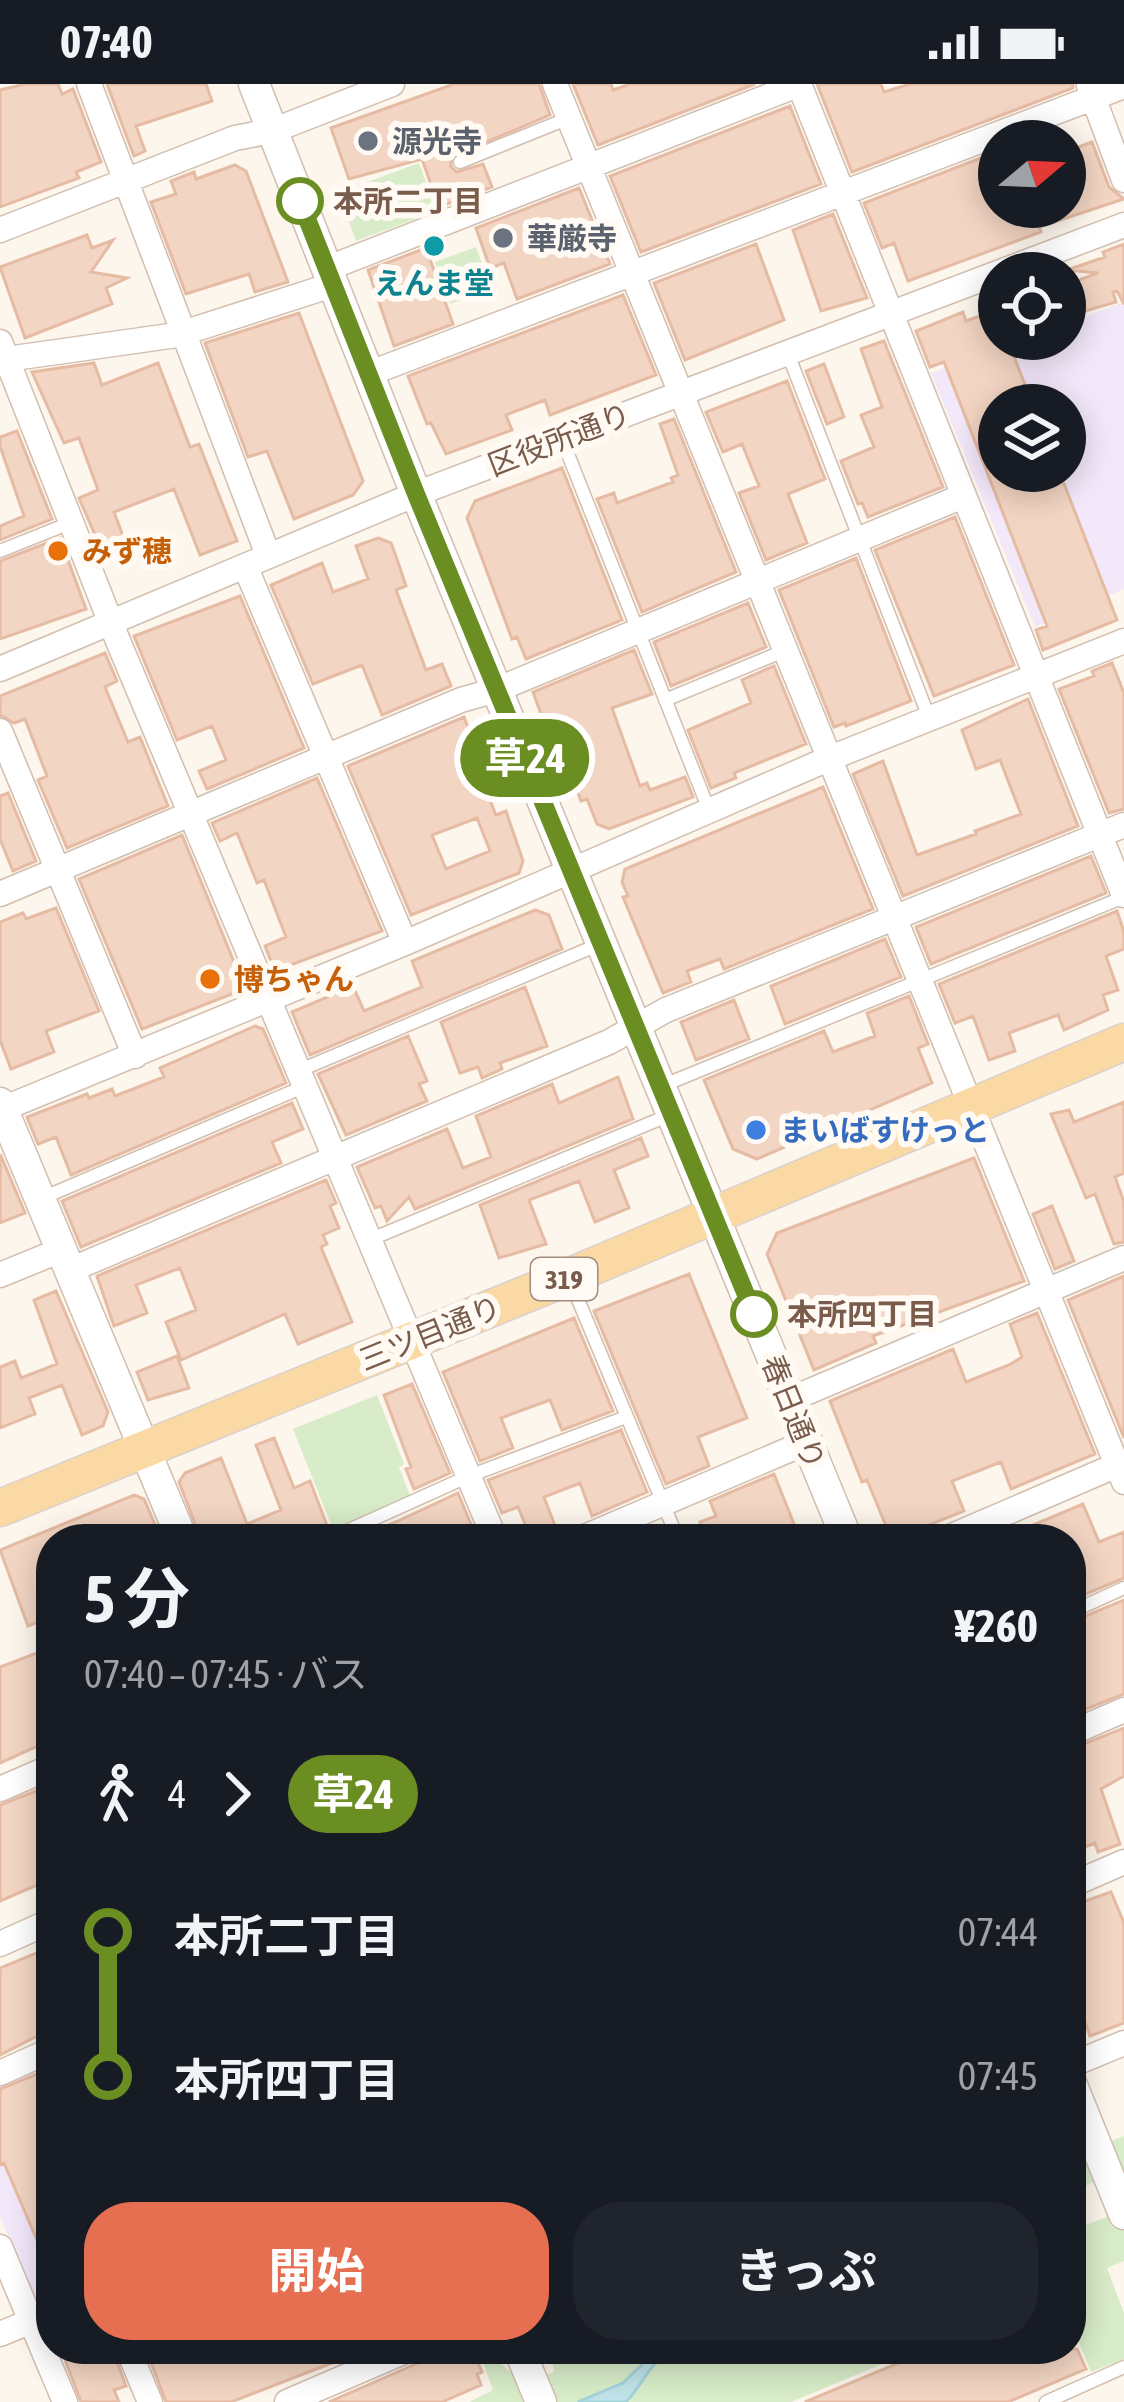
<!DOCTYPE html>
<html lang="ja">
<head>
<meta charset="utf-8">
<style>
	body { margin:0; font-family:"Asap Condensed","Noto Sans JP",sans-serif; background:#20242c; color:#f1f3f6; height:100vh; display:flex; flex-direction:column; font-size:45px; white-space:nowrap }
	* { box-sizing:border-box; margin:0 }
	p { font-size:39px; color:#9ea1a6 }
	.icon { flex:none; width:66px; height:66px; fill:none; stroke:currentColor; stroke-width:2; stroke-linecap:round; stroke-linejoin:round }
	.map { position:relative; flex:1; overflow:hidden }
	.panel { position:absolute; left:36px; top:1440px; width:1050px; height:840px; display:flex; flex-direction:column; background:#171b24; border-radius:48px; box-shadow:0 6px 30px #0003 }
	.panel>* { flex:none }
	.badge { padding:0 24px; border-radius:39px; font-size:42px; line-height:78px }
	.needle { width:78px; rotate:71deg }
	.fabs { position:absolute; left:978px; top:36px; display:grid; gap:24px }
	.fabs a { display:grid; place-items:center; width:108px; height:108px; border-radius:50%; background:#171b24; box-shadow:0 6px 30px #0003; font-size:60px }
	.map>.badge { position:absolute; translate:-50% -50%; box-shadow:0 0 0 6px #fff }
	.legs { display:flex; align-items:center; gap:18px; height:132px; padding:0 48px; font-size:39px }
	.legs p { margin-inline-start:auto }
	.overview { display:flex; align-items:center; justify-content:space-between; height:204px; padding:0 48px }
	h1 { font-size:66px; font-weight:700; line-height:90px }
	.cta { display:flex; gap:24px; margin-top:auto; padding:24px 48px }
	.cta a { flex:1; height:138px; border-radius:48px; background:#e76f51; color:#fff; font-size:48px; font-weight:700; line-height:138px; text-align:center }
	.cta a+a { background:#20242c; color:#f1f3f6 }
	ul { padding:0 48px; list-style:none }
	li { display:flex; align-items:center; gap:42px; height:144px; font-size:45px }
	li i { display:grid; place-items:center; width:18px; height:100%; margin:0 15px; background:currentColor }
	li i::after { content:''; width:30px; height:30px; margin:-15px; border:9px solid; border-radius:50%; background:#171b24 }
	li p { margin-inline-start:auto }
	li:first-child i { background:linear-gradient(#0000 50%,currentColor 0) }
	li:last-child i { background:linear-gradient(currentColor 50%,#0000 0) }
	.status { display:flex; justify-content:space-between; align-items:center; height:84px; padding:0 60px; background:#171b24; direction:ltr }
	.status svg { height:33px; fill:currentColor }
	.map>svg:first-child { display:block }
	.education { fill:#f3e8fa; fill-rule:evenodd }
	.green { fill:#d8ecc9 }
	.water { fill:#bfe3e8; stroke:#a5d3da; stroke-width:3 }
	.pier { fill:#fdf6ec }
	.building { fill:#f3d5c3; stroke:#e6bba3; stroke-width:3; fill-rule:evenodd }
	.lines { fill:none; stroke-linecap:round; stroke-linejoin:round }
	.service-casing { stroke:#d1beb0; stroke-width:15 }
	.minor-casing { stroke:#d1beb0; stroke-width:27 }
	.tertiary-casing { stroke:#d1beb0; stroke-width:33 }
	.primary-casing { stroke:#dad1cd; stroke-width:39 }
	.service { stroke:#fff; stroke-width:12 }
	.minor { stroke:#fff; stroke-width:24 }
	.tertiary { stroke:#fff; stroke-width:30 }
	.primary { stroke:#fbd9a5; stroke-width:36 }
	.line-1-casing { stroke:#fff; stroke-width:27 }
	.line-1 { stroke:#6b8e23; stroke-width:18 }
	.worship-dot { fill:#6b7280; stroke:#fffaf3; stroke-width:4.5 }
	.stop-1-dot { fill:#fff; stroke:#6b8e23; stroke-width:6 }
	.culture-dot { fill:#0f9aa8; stroke:#fffaf3; stroke-width:4.5 }
	.food-dot { fill:#e8710a; stroke:#fffaf3; stroke-width:4.5 }
	.shop-dot { fill:#3f7fe0; stroke:#fffaf3; stroke-width:4.5 }
	.labels { text-anchor:middle; dominant-baseline:central; stroke-width:12; stroke-linejoin:round; paint-order:stroke }
	.shield { fill:#fffaf3; stroke:#a28b7f; stroke-width:3 }
	.shield-label { font-size:27px; font-weight:bold; fill:#7a5c4d }
	.worship-label { font-size:30px; font-weight:bold; fill:#5b616d; stroke:#fffaf3; text-anchor:start }
	.stop-label { font-size:30px; font-weight:bold; fill:#7a5c4d; stroke:#fffaf3; text-anchor:start }
	.culture-label { font-size:30px; font-weight:bold; fill:#0d838f; stroke:#fffaf3 }
	.street-label { font-size:30px; fill:#7a5c4d; stroke:#fffaf3 }
	.food-label { font-size:30px; font-weight:bold; fill:#c56008; stroke:#fffaf3; text-anchor:start }
	.shop-label { font-size:30px; font-weight:bold; fill:#366cbe; stroke:#fffaf3; text-anchor:start }
</style>
</head>
<body>
<div class="status"><b>07:40</b><svg viewBox="0 0 49 12"><path d="M0 12V9h3v3zM5 12V6h3v6zM10 12V3h3v9zM15 12V0h3v12zM26 1h20v11H26zM47 4h2v5h-2z"/></svg></div>
<div class="map">
<svg width="1124" height="2318" viewBox="0 0 1124 2318">
	<rect width="100%" height="100%" fill="#fdf6ec"/>
	<path class="education" d="M1124 218V505L1035 543 931 289 1023 255H1065V240ZM999 321H1065V387H999Z
		M51 1981V2209L35 2216 0 2132V2002Z"/>
	<path class="green" d="M419 79 437 127 356 157 338 109Z
		M476 163 491 205 450 220 435 178Z
		M377 1311 404 1380 399 1383 411 1414 334 1448 293 1345Z
		M1124 2052V2177L1107 2184 1124 2229V2275L1091 2288 1071 2239V2072Z
		M551 2265H574L581 2279 618 2265H918L791 2318H469L493 2306 483 2278 494 2274 513 2290 518 2301 554 2288Z"/>
	<path class="water" d="M675 2265C649 2277 645 2298 626 2318H578L623 2299 657 2266Z"/>
	<path class="pier" d="M1124 2086V2126L1086 2141 1072 2107Z"/>
	<path class="building" d="M25 0H58L62 10 73 5 101 78 76 88 79 94 0 123V6Z
		M107 0H206L212 17 136 42 145 67 134 72Z
		M454 0H539L550 31 451 73V83L457 88 483 80 492 103 439 123 422 75 349 95 331 44Z
		M573 0H611L613 6 630 0H755L598 61Z
		M817 0H881L884 8 910 0H1073V4L852 88Z
		M790 22 821 100 641 168 610 92Z
		M1092 58 1109 103 1124 115 1039 143 1041 148 908 197 894 159 882 164 864 119 999 67V123H1065V68Z
		M235 81 246 87 288 198 255 208 249 190 186 210 151 118 176 110 171 97 194 88 196 95Z
		M579 104 610 180 517 215 504 179 490 184 476 144Z
		M833 130 867 214 821 227 793 146Z
		M87 151 92 164 113 156 91 188 127 194 106 204 112 220 25 254 0 183Z
		M756 160 784 236 685 276 654 199Z
		M1124 160V220L1117 207 1113 208 1116 218 1065 233V201L1098 189 1067 186 1105 173 1103 168Z
		M426 164 453 240 394 262 368 186Z
		M623 211 656 291 550 331 545 316 506 331 512 346 446 370 431 339 427 340 408 292Z
		M999 225V255H1007L1033 321H999V387H1059L1117 536 1043 566 1036 546 1047 542 944 278 930 283 916 247 963 228 966 237Z
		M299 229 363 397 353 411 294 435 267 367 248 373 205 259Z
		M884 257 943 403 868 433 862 419 858 420 841 377 874 363 861 331 882 323 861 265Z
		M94 279 102 301 158 279 190 363 199 360 237 457 200 471 174 405 114 428 126 460 103 469 79 414 98 406 79 354 64 359 32 288Z
		M824 280 844 333 827 340 806 287Z
		M787 297 825 395 788 410 807 459 766 476 739 409 759 402 742 360 723 368 706 328Z
		M674 335 736 488 642 528 597 415 614 409 617 419 673 398 671 394 678 391 660 340Z
		M17 347 52 435 0 456V442L24 432 0 362V353Z
		M562 384 622 536 526 575 517 553 512 555 467 434 475 417Z
		M955 433 1014 581 934 612 875 466Z
		M60 454 86 525 0 555V477Z
		M378 454 391 459 398 478 406 502 396 506 426 586 442 580 451 602 382 631 362 581 313 600 271 501 322 479 333 508 368 495 356 462Z
		M856 474 911 617 846 642 845 639 834 643 779 506Z
		M240 512 304 664 207 705 199 687 226 676 212 642 177 656 134 552Z
		M748 519 766 563 671 602 654 558Z
		M634 566 652 610 612 624 640 702 647 699 650 706 685 693 693 713 609 745 597 740 587 715 581 717 552 635 544 638 533 608Z
		M105 569 117 597 105 603 128 658 140 653 168 722 67 764 38 696 47 692 25 635 14 639 0 631V612Z
		M1112 579 1124 609V725L1109 729 1059 605 1094 592 1092 587Z
		M774 582 806 660 734 689 736 694 711 704 688 646 751 619 742 596Z
		M1028 615 1078 742 903 812 853 690 883 677 917 771 976 750 975 747 1021 730 1000 676 976 685 962 646Z
		M464 633 479 670 470 674 483 710 487 709 496 731 506 727 523 777 519 789 411 831 348 682ZM477 734 490 767 446 785 432 751Z
		M317 694 382 847 280 885 273 882 265 862 286 853 264 796 257 799 237 749 220 757 212 739Z
		M823 703 873 825 724 885 720 875 687 887 691 898 663 909 623 813 628 812 622 798 625 785Z
		M8 709 36 777 13 787 0 755V712Z
		M182 751 245 905 142 945 79 795Z
		M1091 772 1106 809 931 880 916 843Z
		M56 824 99 927 46 947 54 968 11 985 0 956V838L23 829 26 835Z
		M535 826 549 831 562 865 310 971 292 928 353 902 364 927 422 903 412 877Z
		M1117 827 1124 848V865L1106 872 1118 906 1103 911 1108 926 1064 946 1058 931 1009 949 1015 967 989 976 973 932 955 939 939 900Z
		M885 855 901 893 785 940 771 902Z
		M525 903 547 962 500 979 502 985 482 994 478 983 460 989 441 938Z
		M909 912 928 960 918 964 932 999 757 1075 733 1065 704 996 824 947 833 968 875 952 867 929Z
		M734 916 749 955 696 976 681 938Z
		M255 942 263 945 286 999 71 1091 56 1053 38 1060 27 1033 87 1010 89 1014 112 1005 115 1012 164 993 160 984Z
		M408 952 427 997 419 1000 427 1017 346 1051 318 990Z
		M618 993 633 1035 415 1125 409 1113 387 1137 381 1122 375 1124 357 1083 447 1045 463 1084 491 1073 476 1032 552 1000 559 1019Z
		M1124 1018V1089L1115 1093 1124 1118V1158L1114 1160 1095 1110 1086 1114 1051 1030 1069 1026 1074 1038Z
		M292 1019 303 1045 272 1058 281 1079 81 1163 62 1117Z
		M641 1054 648 1072 614 1086 629 1124 595 1138 579 1097 529 1116 546 1160 499 1174 480 1121Z
		M1 1072 25 1129 0 1139V1073Z
		M974 1074 1024 1197 873 1252 876 1259 814 1286 767 1170 777 1149Z
		M326 1096 336 1119 330 1122 339 1144 323 1151 327 1160 321 1163 352 1238 298 1260 285 1230 181 1276 166 1238 196 1226 180 1184 136 1201 147 1229 114 1242 97 1192Z
		M1052 1122 1074 1177 1055 1185 1033 1130Z
		M689 1190 747 1334 698 1353 709 1382 666 1400 594 1227Z
		M1124 1192V1354L1068 1216Z
		M56 1207 108 1328 103 1342 82 1351 62 1301 29 1314 35 1330 0 1344V1283L15 1277 21 1294 57 1280 34 1216Z
		M1037 1229 1095 1370 1011 1405 1001 1378 952 1397 964 1427 899 1453 889 1449 867 1396 862 1398 830 1317 953 1265 966 1298 1009 1281 1022 1273 1010 1240Z
		M574 1234 613 1327 562 1346 550 1316 501 1334 513 1364 480 1377 443 1288Z
		M177 1272 189 1304 148 1316 137 1288Z
		M412 1300 450 1389 414 1405 406 1385 411 1383 384 1311Z
		M621 1346 647 1408 592 1432 580 1399 544 1413 560 1455H531L518 1423 502 1429 488 1396Z
		M274 1354 294 1404 310 1397 328 1444 319 1455H201L179 1398 185 1389 221 1374 247 1440 281 1426 256 1361Z
		M774 1390 800 1455H707L700 1438 716 1432 710 1417Z
		M458 1409 477 1455H356L398 1437Z
		M134 1411 144 1415 161 1455H51V1533L28 1542 0 1466Z
		M1083 1420 1099 1458 1124 1448V1494L1081 1512 1071 1488V1455L1002 1454Z
		M1124 1516V1610L1071 1631V1538Z
		M37 1569 51 1603V1656L0 1679V1583Z
		M1124 1644V1692L1101 1705 1120 1760 1098 1768 1095 1759 1071 1768V1665Z
		M51 1701V1795L0 1817V1721Z
		M1111 1808 1124 1839V1939L1090 1952 1071 1899V1822Z
		M51 1863V1945L0 1971V1884Z
		M47 1986 51 1994V2189L4 2079 0 2081V2005Z
		M61 2265H112L126 2302 114 2306 119 2318H81Z
		M146 2265H219L221 2271 236 2265H368L231 2318H166Z
		M450 2265H472L482 2288 477 2290 481 2301 442 2318H329Z
		M932 2265H1077L1086 2285 1008 2318H805Z"/>
	<g class="lines">
		<defs>
			<path id="service" d="M460 78 569 34
				M788 270 930 636
				M562 355 709 726
				M0 467 70 439
				M665 616 784 567
				M298 987 600 860
				M664 1001 1124 813
				M40 1115 303 1003
				M369 1156 672 1030
				M569 1194 678 1455
				M329 1455 469 1392 626 1333
				M1071 1528 1124 1504
				M1046 2318 1124 2283"/>
			<path id="minor" d="M89 0 268 471
				M555 0 1124 1398
				M799 0 1124 811
				M1089 2 1124 96
				M0 146 235 54 272 47 392 0
				M326 185 800 0
				M0 258 118 557 495 1455
				M7 275 177 251 332 201
				M368 290 1124 2
				M245 482 405 859
				M0 585 416 410 1124 141
				M0 647 135 972
				M0 810 461 616 496 606 963 412
				M0 1026 405 859 828 675 1124 557
				M70 1186 609 958 666 926 1124 741
				M0 1191 61 1166
				M789 1316 1124 1174
				M580 1455 807 1358
				M945 1455 1124 1378
				M1071 1649 1124 1626
				M0 1705 51 1683
				M1071 1801 1124 1778
				M0 1860 51 1837
				M1071 1981 1124 1959
				M0 1989 51 1966
				M0 2163 65 2318
				M0 2250 51 2229
				M128 2265 150 2318
				M287 2318 410 2265"/>
			<path id="tertiary" d="M254 0 416 410 847 1455
				M0 1019 182 1455
				M1071 1999 1124 2130
				M519 2265 541 2318"/>
			<path id="primary" d="M0 1424 568 1193 1124 958"/>
		</defs>
		<use href="#service" class="service-casing"/>
		<use href="#minor" class="minor-casing"/>
		<use href="#tertiary" class="tertiary-casing"/>
		<use href="#primary" class="primary-casing"/>
		<use href="#service" class="service"/>
		<use href="#minor" class="minor"/>
		<use href="#tertiary" class="tertiary"/>
		<use href="#primary" class="primary"/>
	</g>
	<g class="lines">
		<defs>
			<path id="line-1" d="M300 117 416 410 754 1230"/>
		</defs>
		<use href="#line-1" class="line-1-casing"/>
		<use href="#line-1" class="line-1"/>
	</g>
	<g class="worship-dot">
		<circle cx="368" cy="57" r="12"/>
		<circle cx="503" cy="154" r="12"/>
	</g>
	<g class="stop-1-dot">
		<circle cx="300" cy="117" r="21"/>
		<circle cx="754" cy="1230" r="21"/>
	</g>
	<circle class="culture-dot" cx="434" cy="162" r="12"/>
	<g class="food-dot">
		<circle cx="58" cy="467" r="12"/>
		<circle cx="210" cy="895" r="12"/>
	</g>
	<circle class="shop-dot" cx="756" cy="1046" r="12"/>
	<g class="labels">
		<rect class="shield" x="531" y="1174" width="66" height="42" rx="9"/>
		<g class="shield-label">
			<text x="564" y="1195">319</text>
		</g>
		<g class="worship-label">
			<text x="392" y="57">源光寺</text>
			<text x="527" y="154">華厳寺</text>
		</g>
		<g class="stop-label">
			<text x="333" y="117">本所二丁目</text>
			<text x="787" y="1230">本所四丁目</text>
		</g>
		<g class="culture-label">
			<text x="434" y="199">えんま堂</text>
		</g>
		<g class="street-label">
			<text transform="translate(559 355) rotate(-21)">区役所通り</text>
			<text transform="translate(430 1249) rotate(-22)">三ツ目通り</text>
			<text transform="translate(794 1328) rotate(68)">春日通り</text>
		</g>
		<g class="food-label">
			<text x="82" y="467">みず穂</text>
			<text x="234" y="895">博ちゃん</text>
		</g>
		<g class="shop-label">
			<text x="780" y="1046">まいばすけっと</text>
		</g>
	</g>
</svg>
<div class="fabs">
<a><svg class="needle" viewBox="-14 -14 28 28"><path d="M0-13l5 13h-10z" fill="#e53935"/><path d="M0 13l5-13h-10z" fill="#9ea1a6"/></svg></a>
<a><svg class="icon" aria-label="locate" viewBox="0 0 24 24"><circle cx="12" cy="12" r="6"/><path d="M12 2v4M12 18v4M2 12h4M18 12h4"/></svg></a>
<a><svg class="icon" aria-label="layers" viewBox="0 0 24 24"><path d="M12 4l9 5-9 5-9-5zM3 14l9 5 9-5"/></svg></a>
</div>
<b class="badge" style="left:525px;top:674px;background:#6b8e23;color:#fff">草24</b>
<section class="panel">
<div class="overview"><div><h1>5 分</h1><p>07:40 – 07:45 · バス</p></div><b>¥260</b></div>
<div class="legs"><svg class="icon" aria-label="walk" viewBox="0 0 24 24"><circle cx="13" cy="4" r="2"/><path d="M13 8l-2 6 4 7M11 14l-3 7M7 12l3-4h3l4 4"/></svg>4<svg class="icon" aria-label="forward" viewBox="0 0 24 24"><path d="M9 5l7 7-7 7"/></svg><b class="badge" style="background:#6b8e23;color:#fff">草24</b></div>
<ul>
<li><i style="color:#6b8e23"></i><b>本所二丁目</b><p>07:44</p></li>
<li><i style="color:#6b8e23"></i><b>本所四丁目</b><p>07:45</p></li>
</ul>
<div class="cta"><a>開始</a><a>きっぷ</a></div>
</section>
</div>
</body>
</html>
